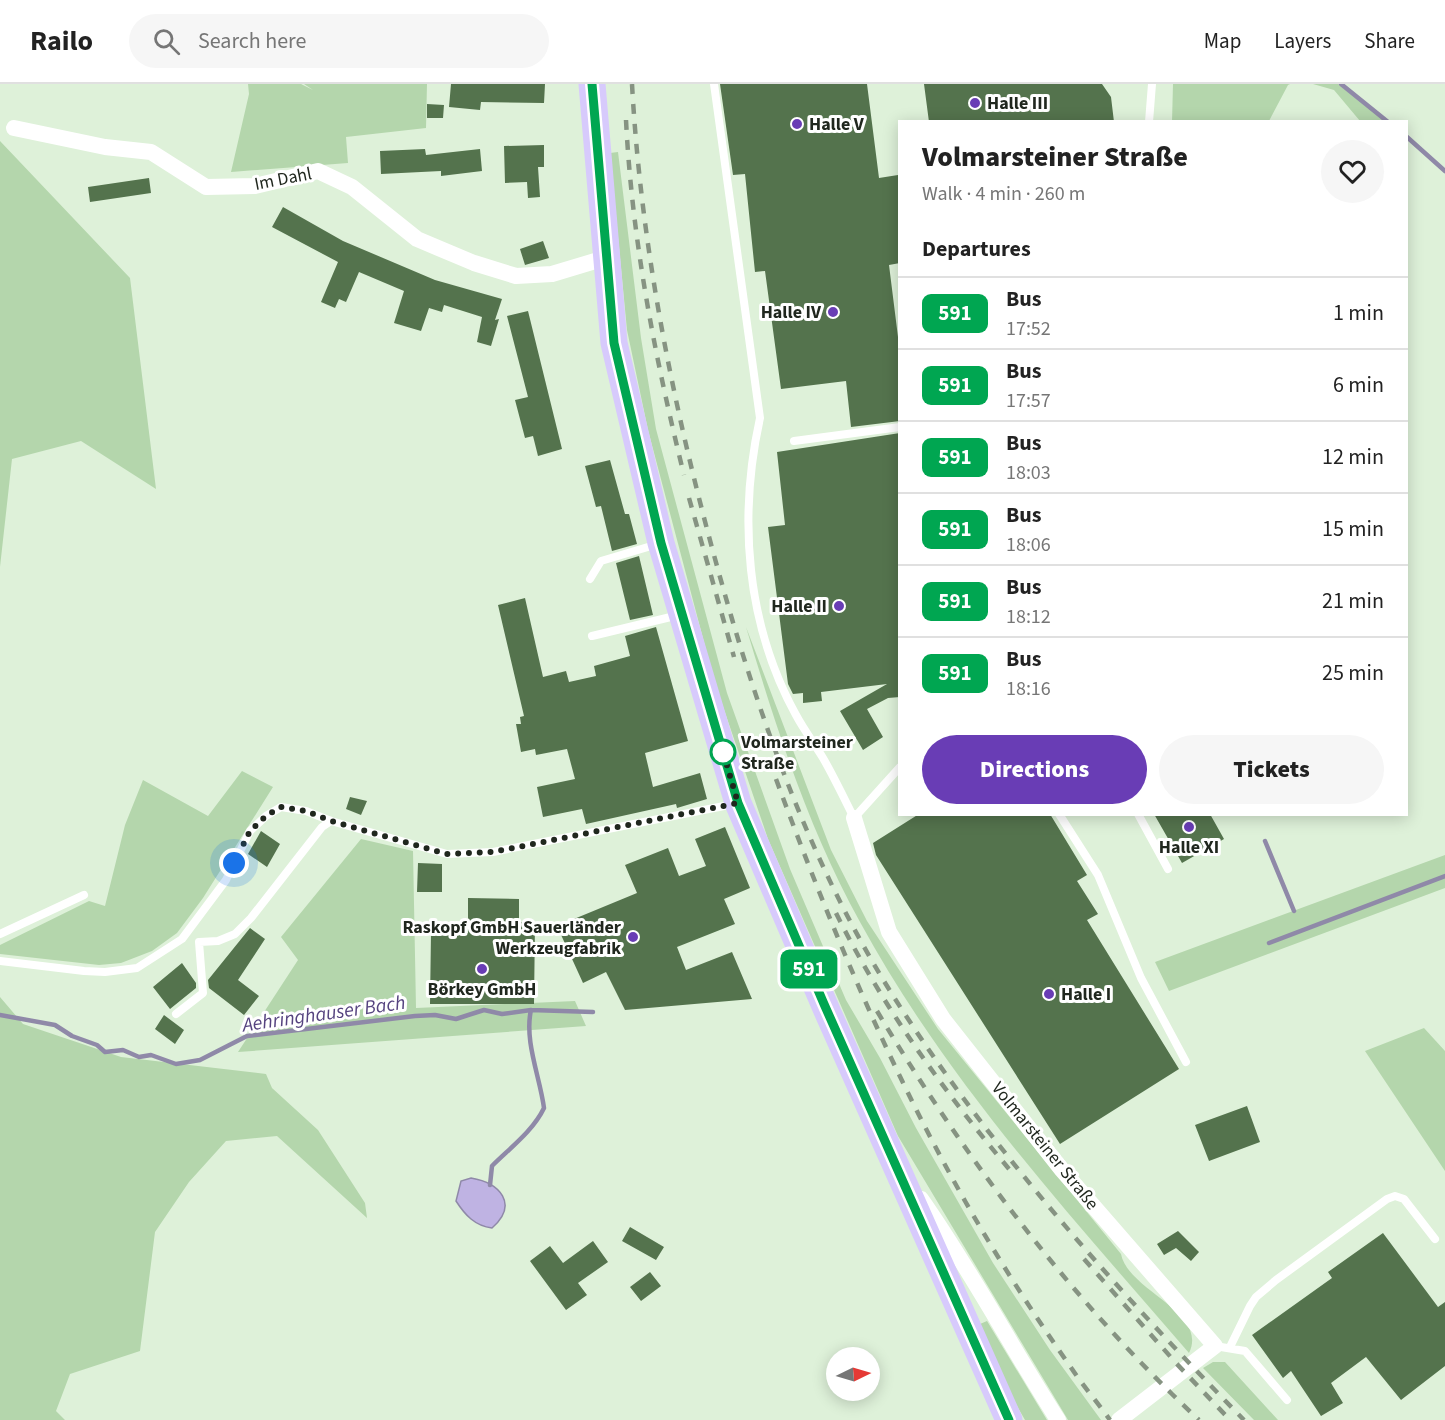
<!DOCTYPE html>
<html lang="en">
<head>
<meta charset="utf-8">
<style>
	body { margin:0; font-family:"Source Sans 3",sans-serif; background:#f6f6f6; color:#222; height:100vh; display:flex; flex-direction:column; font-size:22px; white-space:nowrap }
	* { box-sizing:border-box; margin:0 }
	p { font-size:20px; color:#767676 }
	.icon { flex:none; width:33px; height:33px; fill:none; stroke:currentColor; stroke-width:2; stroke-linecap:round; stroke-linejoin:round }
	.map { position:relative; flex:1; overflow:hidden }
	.drawer { position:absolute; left:898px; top:36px; width:510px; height:696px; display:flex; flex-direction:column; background:#fff; border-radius:0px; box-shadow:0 3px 15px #0003 }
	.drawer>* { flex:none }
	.badge { padding:0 12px; border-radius:9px; font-size:21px; line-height:39px }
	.needle { width:39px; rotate:85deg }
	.fabs { position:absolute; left:826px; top:1263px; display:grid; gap:12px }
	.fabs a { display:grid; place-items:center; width:54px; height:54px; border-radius:50%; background:#fff; box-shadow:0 3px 15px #0003; font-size:30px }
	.you { position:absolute; width:30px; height:30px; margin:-15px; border:4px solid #fff; border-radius:50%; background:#1a73e8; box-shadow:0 0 0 9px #1a73e833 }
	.map>.badge { position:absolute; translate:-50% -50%; box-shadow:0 0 0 3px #fff }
	h2 { padding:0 24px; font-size:22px; line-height:54px }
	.round { display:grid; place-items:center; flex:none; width:63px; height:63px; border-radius:32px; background:#f6f6f6 }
	.summary { display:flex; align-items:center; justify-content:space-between; height:102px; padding:0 24px }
	h1 { font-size:28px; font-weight:800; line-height:45px }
	.primary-button { display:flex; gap:12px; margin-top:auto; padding:12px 24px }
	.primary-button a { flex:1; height:69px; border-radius:36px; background:#693db5; color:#fff; font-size:24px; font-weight:800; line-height:69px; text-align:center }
	.primary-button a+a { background:#f6f6f6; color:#222 }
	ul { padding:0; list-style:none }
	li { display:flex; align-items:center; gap:18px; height:72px; padding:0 24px; border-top:2px solid #e0e0e0 }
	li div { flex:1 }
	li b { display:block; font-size:22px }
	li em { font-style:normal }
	li .badge { min-width:66px; font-weight:700; text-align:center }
	header { display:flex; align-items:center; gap:36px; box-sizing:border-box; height:84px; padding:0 30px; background:#fff; border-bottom:2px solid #e0e0e0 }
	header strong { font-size:28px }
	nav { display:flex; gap:33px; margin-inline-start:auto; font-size:21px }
	.search { width:420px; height:54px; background:#f6f6f6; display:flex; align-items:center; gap:15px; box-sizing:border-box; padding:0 21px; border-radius:33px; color:#767676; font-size:22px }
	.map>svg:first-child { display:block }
	.green { fill:#b4d6ac }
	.water { fill:#bfb3e3; stroke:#8f89a8; stroke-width:1.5 }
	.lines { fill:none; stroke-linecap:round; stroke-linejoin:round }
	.stream { stroke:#8f89a8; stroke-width:4.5 }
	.building { fill:#54734d }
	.lane { stroke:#fff; stroke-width:8 }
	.street { stroke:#fff; stroke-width:16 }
	.primary { stroke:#d7cafc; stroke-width:27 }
	.rail { stroke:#869382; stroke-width:4.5; stroke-dasharray:10 10; stroke-linecap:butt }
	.line-casing { stroke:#fff; stroke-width:14 }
	.line { stroke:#00a651; stroke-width:9 }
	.walk { stroke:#20271e; stroke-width:6; stroke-dasharray:0 10.8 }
	.poi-dot { fill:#693db5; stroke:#fff; stroke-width:2 }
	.stop-dot { fill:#fff; stroke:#00a651; stroke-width:3 }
	.labels { text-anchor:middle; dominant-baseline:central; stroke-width:6; stroke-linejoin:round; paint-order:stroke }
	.poi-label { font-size:18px; font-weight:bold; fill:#20271e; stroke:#fff; text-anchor:start }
	.street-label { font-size:18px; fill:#20271e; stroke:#fff }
	.stop-label { font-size:18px; font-weight:bold; fill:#20271e; stroke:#fff; text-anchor:start }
	.water-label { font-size:20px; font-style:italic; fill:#55437f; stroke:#fff }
</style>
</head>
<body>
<header>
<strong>Railo</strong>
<div class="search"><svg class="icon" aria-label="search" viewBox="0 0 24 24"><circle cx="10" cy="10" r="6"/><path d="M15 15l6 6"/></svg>Search here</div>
<nav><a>Map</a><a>Layers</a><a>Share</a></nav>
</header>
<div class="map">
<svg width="1445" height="1336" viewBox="0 0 1445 1336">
	<rect width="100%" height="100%" fill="#def1d9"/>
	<path class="green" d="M248 0H301L313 6 304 0H427L426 44 346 53 348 79 231 88 249 10Z
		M1173 0H1290L1288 1 1269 37 1172 38Z
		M1313 0H1338L1385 37H1360L1334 6Z
		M0 57 130 194 156 405 81 357 12 375 0 483Z
		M618 68 641 254 656 345 727 609 790 785 846 916 880 974 916 1044 993 1179 1050 1266 1101 1336H1068L898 1052 768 755 714 596 648 346 627 246 610 69Z
		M746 543 831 766 867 837 938 945 1121 1170C1128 1207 1209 1228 1189 1269 1071 1132 947 998 860 838 809 746 776 644 746 543Z
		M242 687 273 703 203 814 177 849 152 867 121 879 99 881 0 870V861L89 817 105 822 125 741 143 696 208 732Z
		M361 755 413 767 416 924 575 917 586 942 238 968 298 876 281 853Z
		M1445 771V804L1169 907 1155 878Z
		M0 913 23 940 121 973 266 990 272 1004 318 1046 365 1119 367 1134 277 1052 226 1057 189 1098 155 1148 140 1267 70 1290 56 1327 65 1336H0Z
		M1424 944 1445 967V1087L1365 967Z
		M987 1237 1047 1336H1025L1013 1315 980 1240Z
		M1213 1278H1225L1278 1336H1254L1203 1284Z"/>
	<path class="water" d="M471 1094C500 1099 519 1120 492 1144 475 1142 465 1131 456 1117L461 1097Z"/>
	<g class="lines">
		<path class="stream" d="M1341 0 1388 38
			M1407 53 1445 87
			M1265 757 1294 827
			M1269 859 1445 792
			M0 931 55 941 72 952 97 961 105 968 123 966 139 973 151 971 176 980 200 976 247 952 415 932 435 931 456 935 484 926 502 930 531 926 593 928
			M490 1101 492 1082C510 1064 533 1047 544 1024 540 993 524 957 531 926"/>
	</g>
	<path class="building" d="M451 0H545L544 19 481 18 480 26 449 23Z
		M720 0H867L879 94 898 91 900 108V179L889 181 900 269V337L851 343 846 297 781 305 765 187 755 188 745 90 733 91Z
		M924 0H1102L1111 13 1114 38H929Z
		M427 20 444 21 443 34H427Z
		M544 61V83H538L540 113 528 114 527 98 505 99 504 62Z
		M425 65 426 71 480 65 482 87 441 92V87L381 90 380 67Z
		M149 94 151 109 90 118 88 103Z
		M283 123 343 157 435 196 502 215 495 236 499 235 491 262 477 258 482 233 444 221 442 228 429 224 421 247 394 239 404 207 359 188 346 218 339 215 335 224 321 218 338 178 272 143Z
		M543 157 549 174 525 181 520 165Z
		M528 227 562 365 538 372 533 352 525 354 515 316 528 313 507 232Z
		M900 349V613L888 614 867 625 883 653 863 666 840 627 887 600 821 608 822 617 803 619V609L793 610 788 600 768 443 785 441 777 368Z
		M610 376 625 430H629L637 460 612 467 601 422 596 423 585 382Z
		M639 472 653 531 630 536 616 479Z
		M525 514 543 593 566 587 569 598 596 592 594 582 630 572 625 552 656 543 688 657 645 669 653 703 700 689 707 715 677 724 676 720 586 740 582 725 543 733 537 703 575 695 567 665 536 671 535 665 521 668 516 640H521L520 633 524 632 498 521Z
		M350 713 367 717 361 731 346 725Z
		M919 730H1050L1087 791 1077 797 1098 830 1087 836 1179 985 1060 1060 876 771 873 759Z
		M1154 730H1210L1224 755 1182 779Z
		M725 743 750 804 724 815 735 840 677 863 686 886 732 868 752 915 625 926 606 888 583 899 557 842 637 809 625 781 668 764 679 792 706 782 695 755Z
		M261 747 280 760 267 783 248 770Z
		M418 779 442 780V808H417Z
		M468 814 519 815V838H535L534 920H430L431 848 468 849Z
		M250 844 265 855 238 896 259 912 244 931 209 904 208 896Z
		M182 879 196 899V904L170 925 153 903Z
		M164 931 184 946 175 960 155 945Z
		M1247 1022 1260 1058 1209 1077 1195 1041Z
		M630 1143 664 1163 656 1176 622 1157Z
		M1178 1147 1199 1168 1191 1177 1176 1164 1164 1171 1157 1160Z
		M1383 1149 1438 1223 1445 1218V1282L1401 1316 1366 1273 1331 1299 1343 1319 1321 1332 1291 1287 1283 1294 1252 1251 1332 1194 1328 1188Z
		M593 1157 608 1178 578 1199 587 1211 566 1226 530 1177 550 1162 563 1179Z
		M650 1188 661 1202 641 1217 630 1203Z"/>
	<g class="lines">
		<path class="lane" d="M714 0 760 334C738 434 746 540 796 631 804 646 814 659 823 674 834 693 844 714 854 734L900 683
			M1149 38 1152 0
			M794 357 900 343
			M590 495 601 477 658 460
			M592 552 679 531
			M1059 730 1098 791 1141 894 1186 978
			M1138 730 1168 785
			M0 850 84 811
			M0 877 84 887 105 888 137 884 182 855 226 796 250 747 266 732 281 723 306 727 331 737 447 770 493 768 734 720
			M176 930 203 909 199 858 218 857 235 850 251 834 322 743 331 737
			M1215 1262 1245 1267 1287 1316
			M1230 1263 1250 1222 1256 1213 1276 1196 1387 1115 1395 1112 1404 1115 1435 1155"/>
		<path class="street" d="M14 44 105 63 151 68 206 103 255 102 318 87 352 103 417 155 474 179 516 192 552 190 605 174
			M854 734 889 848 943 935 1062 1086 1215 1262 1119 1336
			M921 1115C971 1186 1011 1263 1058 1336"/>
		<path class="primary" d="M592 0 614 259 661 459 738 719 828 929 1009 1336"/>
		<path class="rail" d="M632 0C642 182 681 360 732 535 771 666 819 794 892 910 989 1064 1117 1206 1244 1336
			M626 36C632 156 655 274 684 391
			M689 414 734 573
			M776 695C829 839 889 983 965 1117 998 1175 1034 1231 1072 1285 1084 1303 1098 1319 1110 1336
			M836 829C882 922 943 1006 1009 1085
			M877 927C966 1076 1072 1217 1199 1336
			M1084 1175 1176 1279 1230 1336"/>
	</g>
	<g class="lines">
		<defs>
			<path id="line" d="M592 0 614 259 661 459 738 719 824 920 1009 1336"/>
		</defs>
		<use href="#line" class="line-casing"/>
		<use href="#line" class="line"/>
		<path class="walk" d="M234 779 250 747 266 732 281 723 306 727 331 737 447 770 493 768 738 719 723 668"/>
	</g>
	<g class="poi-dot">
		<circle cx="975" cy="19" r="6"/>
		<circle cx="797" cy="40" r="6"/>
		<circle cx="833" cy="228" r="6"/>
		<circle cx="839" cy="522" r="6"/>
		<circle cx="1189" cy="743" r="6"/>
		<circle cx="633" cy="853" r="6"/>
		<circle cx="482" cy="885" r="6"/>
		<circle cx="1049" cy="910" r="6"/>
	</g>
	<circle class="stop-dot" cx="723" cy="668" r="12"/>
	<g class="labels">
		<g class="poi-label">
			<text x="987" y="19">Halle III</text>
			<text x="809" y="40">Halle V</text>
			<text x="821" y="228" text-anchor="end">Halle IV</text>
			<text x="827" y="522" text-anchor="end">Halle II</text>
			<text x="1189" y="763" text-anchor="middle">Halle XI</text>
			<text x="621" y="843" text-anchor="end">Raskopf GmbH Sauerländer<tspan x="621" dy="21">Werkzeugfabrik</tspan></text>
			<text x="482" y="905" text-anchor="middle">Börkey GmbH</text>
			<text x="1061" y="910">Halle I</text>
		</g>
		<g class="street-label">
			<text transform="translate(283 95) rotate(-11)">Im Dahl</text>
			<text transform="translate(1045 1062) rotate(51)">Volmarsteiner Straße</text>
		</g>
		<g class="stop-label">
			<text x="741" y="658">Volmarsteiner<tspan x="741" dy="21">Straße</tspan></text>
		</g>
		<g class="water-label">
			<text transform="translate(324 930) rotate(-8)">Aehringhauser Bach</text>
		</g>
	</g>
</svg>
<div class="fabs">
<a><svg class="needle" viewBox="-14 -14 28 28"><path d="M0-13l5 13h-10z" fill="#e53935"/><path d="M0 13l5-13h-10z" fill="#767676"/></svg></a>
</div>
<div class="you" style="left:234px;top:779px"></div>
<b class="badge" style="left:809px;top:885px;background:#00a651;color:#fff">591</b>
<section class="drawer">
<div class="summary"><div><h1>Volmarsteiner Straße</h1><p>Walk · 4 min · 260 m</p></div><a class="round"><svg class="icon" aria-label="heart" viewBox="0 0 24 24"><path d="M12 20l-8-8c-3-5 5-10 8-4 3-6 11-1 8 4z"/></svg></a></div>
<h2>Departures</h2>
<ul>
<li><span class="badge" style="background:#00a651;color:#fff">591</span><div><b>Bus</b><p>17:52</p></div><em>1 min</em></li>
<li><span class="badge" style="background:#00a651;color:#fff">591</span><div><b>Bus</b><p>17:57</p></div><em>6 min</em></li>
<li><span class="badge" style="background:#00a651;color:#fff">591</span><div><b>Bus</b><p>18:03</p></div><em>12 min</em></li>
<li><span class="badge" style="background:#00a651;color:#fff">591</span><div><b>Bus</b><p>18:06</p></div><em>15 min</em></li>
<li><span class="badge" style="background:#00a651;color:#fff">591</span><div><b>Bus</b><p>18:12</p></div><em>21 min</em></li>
<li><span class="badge" style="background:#00a651;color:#fff">591</span><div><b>Bus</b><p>18:16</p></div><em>25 min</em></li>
</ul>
<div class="primary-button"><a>Directions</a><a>Tickets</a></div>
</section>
</div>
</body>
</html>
